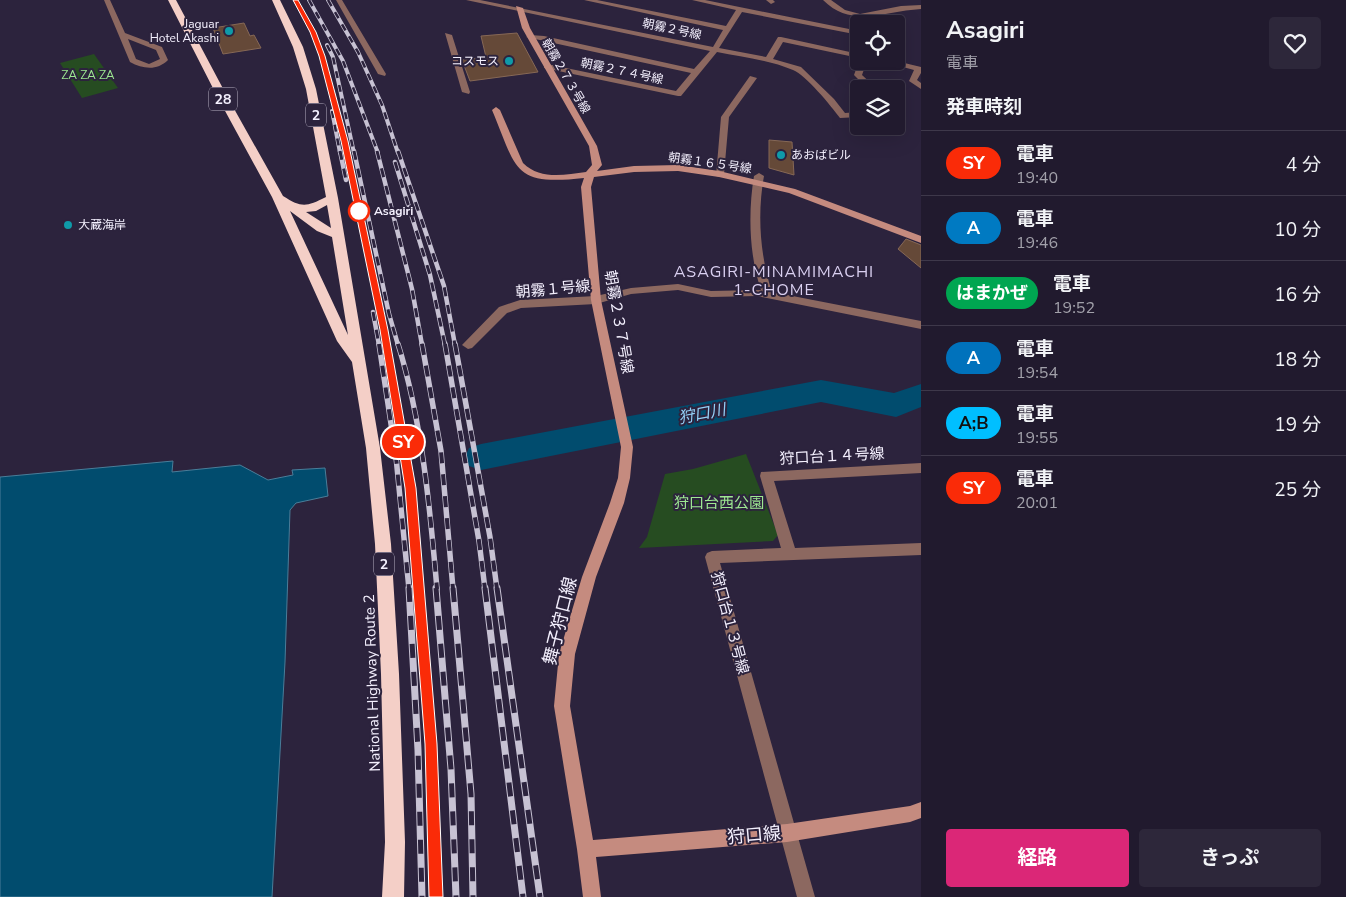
<!DOCTYPE html>
<html lang="ja">
<head>
<meta charset="utf-8">
<style>
	body { margin:0; font-family:"Nunito Sans","Noto Sans JP",sans-serif; background:#2d273a; color:#f1f3f6; height:100vh; display:flex; flex-direction:column; font-size:19px; white-space:nowrap }
	* { box-sizing:border-box; margin:0 }
	p { font-size:16px; color:#a2a1aa }
	.icon { flex:none; width:28px; height:28px; fill:none; stroke:currentColor; stroke-width:2; stroke-linecap:round; stroke-linejoin:round }
	.map { position:relative; flex:1; overflow:hidden }
	.details { display:flex; flex-direction:column; background:#211a2e; width:425px }
	.details>* { flex:none }
	.badge { padding:0 10px; border-radius:16px; font-size:18px; line-height:32px }
	.tools { position:absolute; left:850px; top:15px; display:grid; gap:10px }
	.tools a { display:grid; place-items:center; width:55px; height:55px; border-radius:5px; background:#211a2e; box-shadow:0 5px 20px #0002,0 0 0 1px #3e384a; font-size:25px }
	.map>.badge { position:absolute; translate:-50% -50%; box-shadow:0 0 0 2px #fff }
	h2 { padding:0 25px; font-size:19px; line-height:45px }
	.round { display:grid; place-items:center; flex:none; width:52px; height:52px; border-radius:5px; background:#2d273a }
	.summary { display:flex; align-items:center; justify-content:space-between; height:85px; padding:0 25px }
	h1 { font-size:24px; font-weight:700; line-height:38px }
	.primary-button { display:flex; gap:10px; margin-top:auto; padding:10px 25px }
	.primary-button a { flex:1; height:58px; border-radius:5px; background:#db2777; color:#fff; font-size:20px; font-weight:700; line-height:58px; text-align:center }
	.primary-button a+a { background:#2d273a; color:#f1f3f6 }
	ul { padding:0; list-style:none }
	li { display:flex; align-items:center; gap:15px; height:65px; padding:0 25px; border-top:1px solid #3e384a }
	li div { flex:1 }
	li b { display:block; font-size:19px }
	li em { font-style:normal }
	li .badge { min-width:55px; font-weight:700; text-align:center }
	main { display:flex; flex:1; min-height:0 }
	.map>svg:first-child { display:block }
	.green { fill:#264c21 }
	.water { fill:#014c6e; stroke:#4a7d99 }
	.lines { fill:none; stroke-linecap:round; stroke-linejoin:round }
	.river { fill:#014c6e; fill-rule:evenodd }
	.building { fill:#654938; stroke:#866856 }
	.street { fill:#8c6860; fill-rule:evenodd }
	.secondary { fill:#c58b7f; fill-rule:evenodd }
	.highway { fill:#f4cfc7; fill-rule:evenodd }
	.rail-far3-casing { stroke:#c7c2d3; stroke-width:4 }
	.rail-far2-casing { stroke:#c7c2d3; stroke-width:4.5 }
	.rail-far1-casing { stroke:#c7c2d3; stroke-width:5.5 }
	.rail-casing { stroke:#c7c2d3; stroke-width:7 }
	.rail-far3 { stroke:#2c233d; stroke-width:2.5; stroke-dasharray:7; stroke-linecap:butt }
	.rail-far2 { stroke:#2c233d; stroke-width:3; stroke-dasharray:9; stroke-linecap:butt }
	.rail-far1 { stroke:#2c233d; stroke-width:4; stroke-dasharray:11; stroke-linecap:butt }
	.rail { stroke:#2c233d; stroke-width:5; stroke-dasharray:14; stroke-linecap:butt }
	.line { fill:#fa2b08; stroke:#fff }
	.culture-dot { fill:#0f9aa8; stroke:#2c233d; stroke-width:2 }
	.stop-dot { fill:#fff; stroke:#fa2b08; stroke-width:2.5 }
	.labels { text-anchor:middle; dominant-baseline:central; stroke-width:4; stroke-linejoin:round; paint-order:stroke }
	.far-poi-label { font-size:12px; fill:#f4f0fe; stroke:#2c233d; text-anchor:end }
	.far-street-label { font-size:12px; fill:#f4f0fe; stroke:#2c233d }
	.far-park-label { font-size:12px; fill:#9de891; stroke:#2c233d }
	.far-stop-label { font-size:12px; font-weight:bold; fill:#f4f0fe; stroke:#2c233d; text-anchor:start }
	.shield { fill:#2c233d; stroke:#b8b2c4; stroke-width:1 }
	.shield-label { font-size:14px; font-weight:bold; fill:#f4f0fe }
	.street-label { font-size:15px; fill:#f4f0fe; stroke:#2c233d }
	.park-label { font-size:15px; fill:#9de891; stroke:#2c233d }
	.neighbourhood-label { font-size:16px; letter-spacing:1px; fill:#dad0f1; stroke:#2c233d }
	.water-label { font-size:16px; font-style:italic; fill:#94d0f7; stroke:#2c233d }
	.near-street-label { font-size:18px; fill:#f4f0fe; stroke:#2c233d }
</style>
</head>
<body>
<main>
<div class="map">
<svg width="921" height="897" viewBox="0 0 921 897">
	<rect width="100%" height="100%" fill="#2c233d"/>
	<path class="green" d="M94 54 118 88 82 98 60 63Z
		M746 454 778 535 773 541 639 548 647 537 665 474 693 469Z"/>
	<path class="water" d="M173 461 172 472 240 465 268 480 293 475 292 470 325 468 328 496 296 503 290 510 285 662 272 897H0V477Z"/>
	<g class="lines">
		<path class="river" d="M821 380 894 393 921 384V407L896 417 821 402 481 470 469 466 465 457 469 448 481 444Z"/>
	</g>
	<path class="building" d="M244 23 250 36 254 35 261 48 223 54 213 28Z
		M517 33 538 72 470 81 462 60 486 57 481 36Z
		M769 140 792 142 794 175 769 168Z
		M906 239 921 245V268L898 249Z"/>
	<g class="lines">
		<path class="street" d="M104 0H110L125 33 162 47 168 60C157 71 143 69 130 62ZM128 39 156 50 160 59 149 64 136 59Z
			M336 0H342L386 74 385 76 378 74Z
			M466 0H480L713 47 723 30 584 0H597L726 26 736 10 692 0H705L859 31V35L742 12 719 48 766 57 778 37H781L859 54V58L783 42 773 59 801 67 834 99 845 113 859 112V117L840 118C831 106 806 75 793 70 770 60 742 57 717 52L681 96H678L544 68V64H547L676 91 691 73 526 37 530 35 544 36 694 69 710 51Z
			M766 0H773L775 2 771 4Z
			M823 0H831L845 10 860 14 901 6 921 5V9C885 11 852 29 823 0Z
			M445 33 452 35 470 92 469 94 462 92Z
			M859 61H867L862 75 877 89H868L854 75Z
			M881 61H896L921 67V73L917 80 921 83V89L909 81 914 70Z
			M750 76 757 78 729 117 724 174 719 177 716 176 721 117Z
			M759 173 764 176C757 214 760 256 772 292L921 321V329L757 296 711 297 678 290 631 294 596 304 521 308 507 313 472 348 468 349 462 345 499 307 520 300 596 296 631 288 678 284 711 291 761 290C749 255 748 212 754 176Z
			M921 463V473L774 481 795 548 921 543V555L720 563 815 897H797L705 557 707 553 712 551 781 548 760 476 761 472Z"/>
		<path class="secondary" d="M516 6 523 8 530 28 597 146 602 165 597 171 634 166 678 165 719 171 795 189 921 236V243L789 193 719 177 678 171 634 172 594 177 591 187 601 300 633 447 630 478 624 503 596 577 575 654 570 706 593 840 787 824 910 806 921 802V818L910 822 787 842 596 857 601 897H583L577 849 554 706 559 654 582 577 610 503 618 478 621 447 591 300 581 187 584 178C512 186 517 169 492 110L496 107 500 110 523 163C540 180 564 175 586 172L592 165 589 146 522 28Z"/>
		<path class="highway" d="M168 0H176L228 98 283 196C302 208 306 207 326 197L306 89 293 47 272 0H280L303 47 316 89 338 198 380 448 391 544 399 674 405 842 404 897H382L385 842 381 674 375 544 366 448 352 362 337 341 272 197 218 98ZM327 205 331 228 306 212 316 211ZM290 211 317 231 332 237 348 335Z"/>
		<defs>
			<path id="rail-far3" d="M295 0 313 32 322 56 339 119
				M309 0 343 61 378 153
				M328 0 358 52 382 105 398 153
				M327 45 333 57 354 153
				M332 111 340 153"/>
			<path id="rail-far2" d="M340 151 346 180
				M354 151 389 314 398 345
				M377 151 412 289 422 345
				M398 151 444 286 455 345
				M395 162 430 275 445 345
				M350 170 386 345
				M373 312 379 345"/>
			<path id="rail-far1" d="M379 344 396 457 409 589
				M386 344 410 488 418 589
				M398 344C422 421 430 508 437 589
				M422 344 441 451 453 589
				M445 344 479 541 485 589
				M455 344 490 537 497 589"/>
			<path id="rail" d="M409 588 418 750 422 897
				M418 588 431 744 436 897
				M436 588 451 769 456 897
				M453 588 471 794 473 897
				M485 588 523 897
				M497 588 540 897"/>
		</defs>
		<use href="#rail-far3" class="rail-far3-casing"/>
		<use href="#rail-far2" class="rail-far2-casing"/>
		<use href="#rail-far1" class="rail-far1-casing"/>
		<use href="#rail" class="rail-casing"/>
		<use href="#rail-far3" class="rail-far3"/>
		<use href="#rail-far2" class="rail-far2"/>
		<use href="#rail-far1" class="rail-far1"/>
		<use href="#rail" class="rail"/>
	</g>
	<path class="line" d="M293 0H298L316 32 325 56 348 141 388 330 416 488 437 744 443 897H429L425 744 405 488 380 330 341 141 319 56 310 32Z"/>
	<g class="culture-dot">
		<circle cx="229" cy="31" r="5"/>
		<circle cx="509" cy="61" r="5"/>
		<circle cx="781" cy="155" r="5"/>
		<circle cx="68" cy="225" r="5"/>
	</g>
	<circle class="stop-dot" cx="359" cy="211" r="10"/>
	<g class="labels">
		<g class="far-poi-label">
			<text x="219" y="24">Jaguar<tspan x="219" dy="14">Hotel Akashi</tspan></text>
			<text x="499" y="61">コスモス</text>
			<text x="791" y="155" text-anchor="start">あおばビル</text>
			<text x="78" y="225" text-anchor="start">大蔵海岸</text>
		</g>
		<g class="far-street-label">
			<text transform="translate(672 29) rotate(12)">朝霧２号線</text>
			<text transform="translate(622 71) rotate(12)">朝霧２７４号線</text>
			<text transform="translate(566 76) rotate(60)">朝霧２７３号線</text>
			<text transform="translate(710 163) rotate(8)">朝霧１６５号線</text>
		</g>
		<g class="far-park-label">
			<text x="88" y="75">ZA ZA ZA</text>
		</g>
		<g class="far-stop-label">
			<text x="374" y="211">Asagiri</text>
		</g>
		<g class="shield">
			<rect x="209" y="87.5" width="28" height="23" rx="4"/>
			<rect x="306" y="103.5" width="20" height="23" rx="4"/>
			<rect x="374" y="552.5" width="20" height="23" rx="4"/>
		</g>
		<g class="shield-label">
			<text x="223" y="99">28</text>
			<text x="316" y="115">2</text>
			<text x="384" y="564">2</text>
		</g>
		<g class="street-label">
			<text transform="translate(553 289) rotate(-5)">朝霧１号線</text>
			<text transform="translate(619 322) rotate(80)">朝霧２３７号線</text>
			<text transform="translate(832 456) rotate(-3)">狩口台１４号線</text>
			<text transform="translate(730 623) rotate(75)">狩口台１３号線</text>
			<text transform="translate(372 683) rotate(-92)">National Highway Route 2</text>
		</g>
		<g class="park-label">
			<text x="719" y="503">狩口台西公園</text>
		</g>
		<g class="neighbourhood-label">
			<text x="774" y="272">ASAGIRI-MINAMIMACHI<tspan x="774" dy="18">1-CHOME</tspan></text>
		</g>
		<g class="water-label">
			<text transform="translate(702 414) rotate(-11)">狩口川</text>
		</g>
		<g class="near-street-label">
			<text transform="translate(560 621) rotate(-76)">舞子狩口線</text>
			<text transform="translate(754 835) rotate(-5)">狩口線</text>
		</g>
	</g>
</svg>
<div class="tools">
<a><svg class="icon" aria-label="locate" viewBox="0 0 24 24"><circle cx="12" cy="12" r="6"/><path d="M12 2v4M12 18v4M2 12h4M18 12h4"/></svg></a>
<a><svg class="icon" aria-label="layers" viewBox="0 0 24 24"><path d="M12 4l9 5-9 5-9-5zM3 14l9 5 9-5"/></svg></a>
</div>
<b class="badge" style="left:403px;top:442px;background:#fa2b08;color:#fff">SY</b>
</div>
<section class="details">
<div class="summary"><div><h1>Asagiri</h1><p>電車</p></div><a class="round"><svg class="icon" aria-label="heart" viewBox="0 0 24 24"><path d="M12 20l-8-8c-3-5 5-10 8-4 3-6 11-1 8 4z"/></svg></a></div>
<h2>発車時刻</h2>
<ul>
<li><span class="badge" style="background:#fa2b08;color:#fff">SY</span><div><b>電車</b><p>19:40</p></div><em>4 分</em></li>
<li><span class="badge" style="background:#007ac2;color:#fff">A</span><div><b>電車</b><p>19:46</p></div><em>10 分</em></li>
<li><span class="badge" style="background:#00a651;color:#fff">はまかぜ</span><div><b>電車</b><p>19:52</p></div><em>16 分</em></li>
<li><span class="badge" style="background:#0072bc;color:#fff">A</span><div><b>電車</b><p>19:54</p></div><em>18 分</em></li>
<li><span class="badge" style="background:#00bfff;color:#111">A;B</span><div><b>電車</b><p>19:55</p></div><em>19 分</em></li>
<li><span class="badge" style="background:#fa2b08;color:#fff">SY</span><div><b>電車</b><p>20:01</p></div><em>25 分</em></li>
</ul>
<div class="primary-button"><a>経路</a><a>きっぷ</a></div>
</section>
</main>
</body>
</html>
